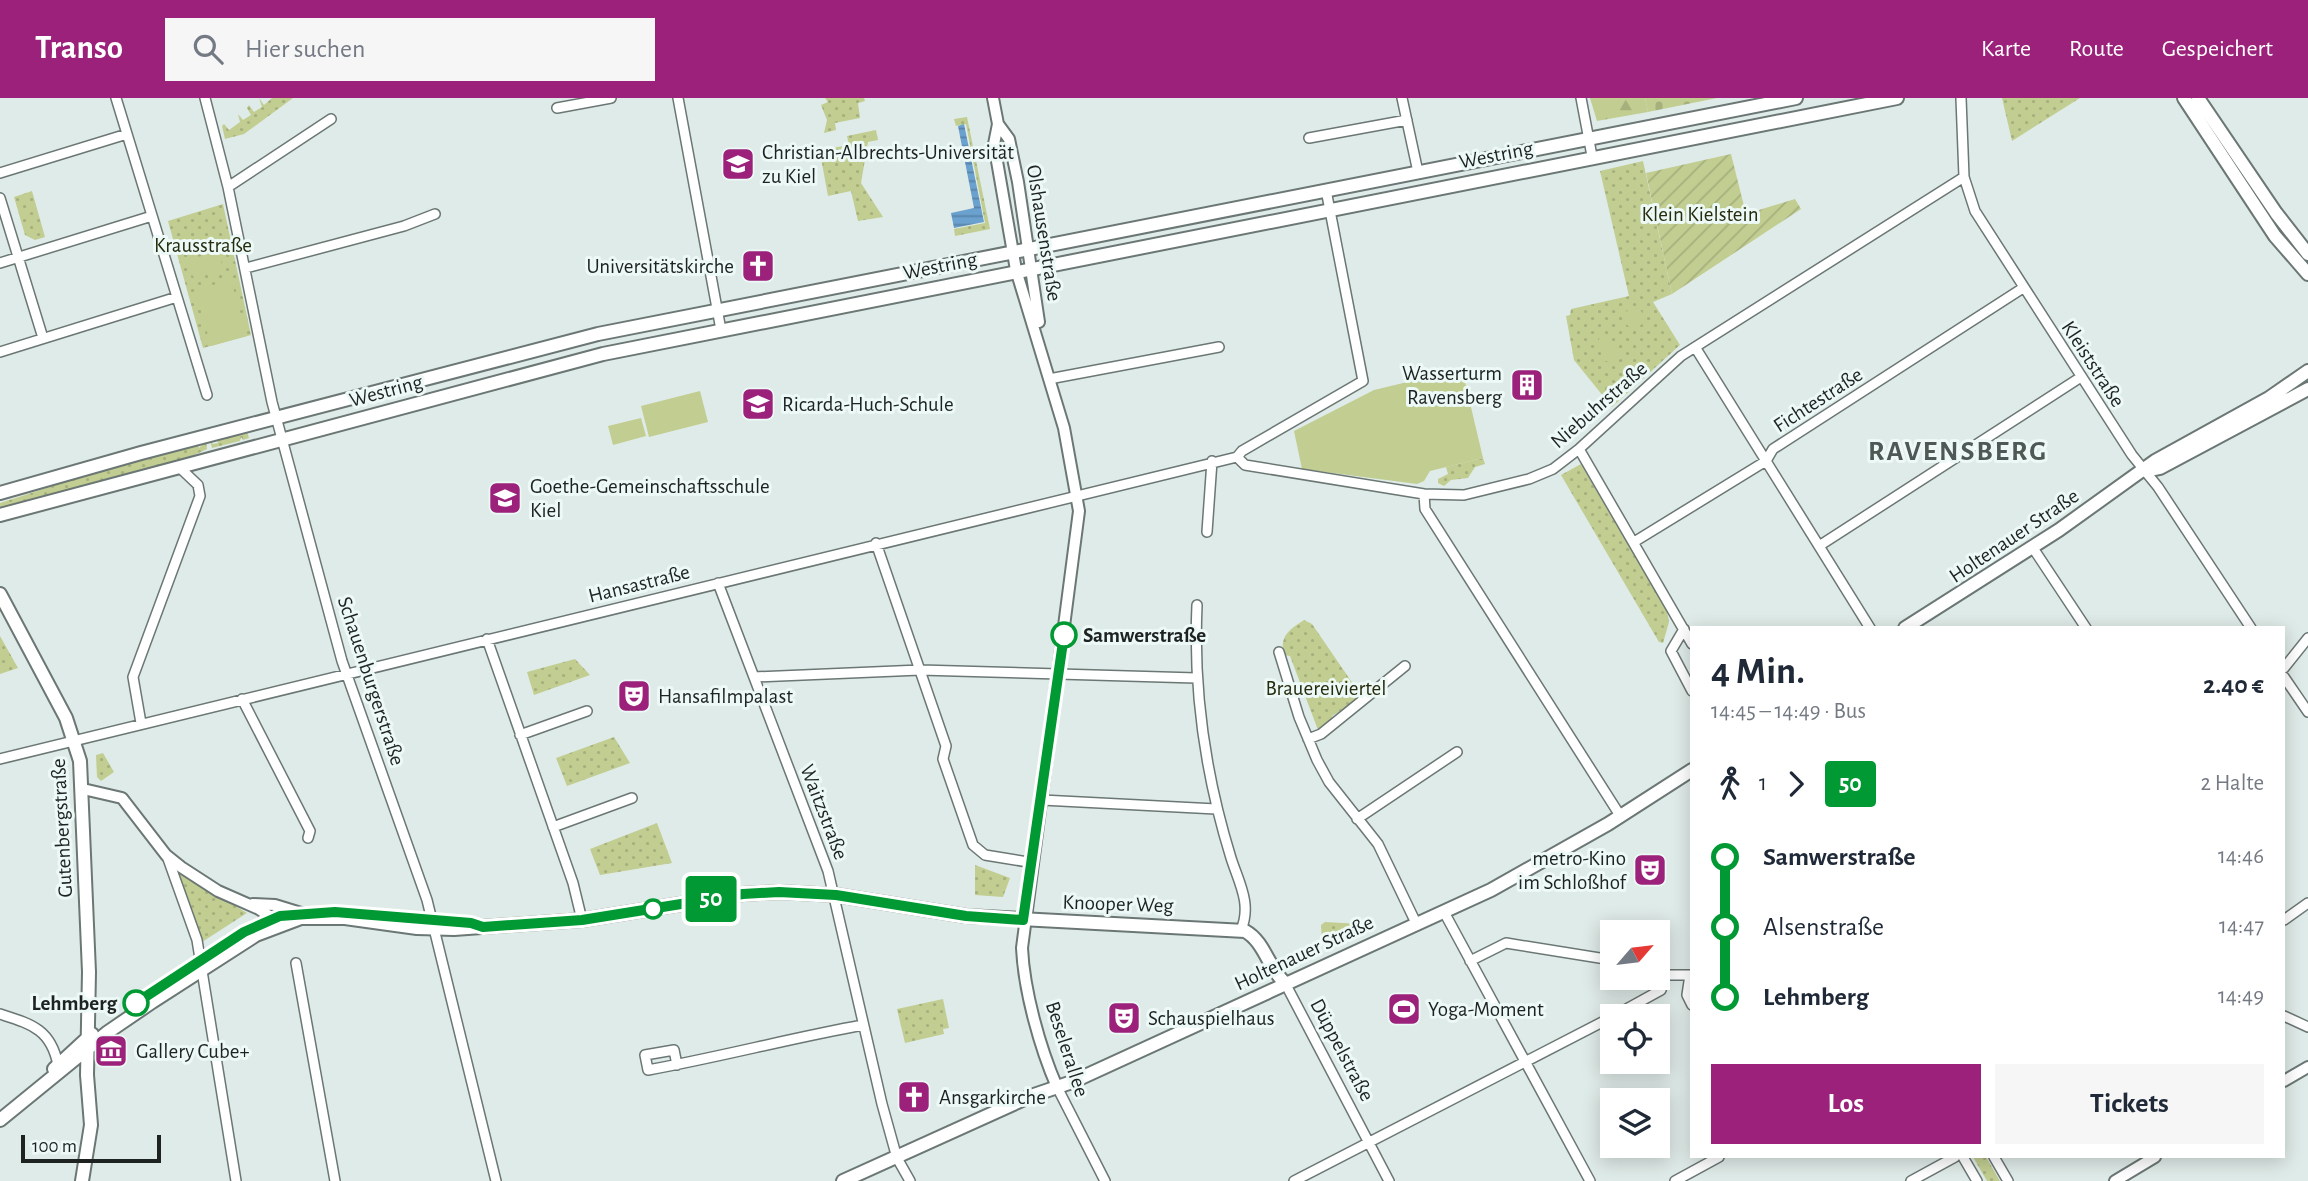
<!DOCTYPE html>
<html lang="de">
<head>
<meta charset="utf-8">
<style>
	body { margin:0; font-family:"Alegreya Sans",sans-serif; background:#f6f6f7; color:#1f2937; height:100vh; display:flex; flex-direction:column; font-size:26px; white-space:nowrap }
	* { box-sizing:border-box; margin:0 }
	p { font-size:23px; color:#747a83 }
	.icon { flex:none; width:38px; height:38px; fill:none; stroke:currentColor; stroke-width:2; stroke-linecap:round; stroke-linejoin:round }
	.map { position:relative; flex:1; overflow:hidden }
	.drawer { position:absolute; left:1690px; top:528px; width:595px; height:532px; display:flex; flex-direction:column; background:#fff; border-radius:0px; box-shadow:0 4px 18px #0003 }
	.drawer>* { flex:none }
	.badge { padding:0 14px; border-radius:5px; font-size:24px; line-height:46px }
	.needle { width:46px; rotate:62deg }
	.controls { position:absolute; left:1600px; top:822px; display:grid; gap:14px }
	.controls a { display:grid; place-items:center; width:70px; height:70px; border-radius:0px; background:#fff; box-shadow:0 4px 18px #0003; font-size:35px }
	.scale { position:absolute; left:21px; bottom:18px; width:140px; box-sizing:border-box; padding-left:7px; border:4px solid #1e2322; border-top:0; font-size:19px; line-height:24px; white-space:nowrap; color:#1e2322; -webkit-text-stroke:5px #ecf9f6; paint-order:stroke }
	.map>.badge { position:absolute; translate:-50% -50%; box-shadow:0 0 0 4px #fff }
	.legs { display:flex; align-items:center; gap:10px; height:77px; padding:0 21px; font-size:23px }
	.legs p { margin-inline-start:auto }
	.headline { display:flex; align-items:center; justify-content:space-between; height:119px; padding:0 21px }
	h1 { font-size:38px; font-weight:700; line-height:52px }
	.button { display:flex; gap:14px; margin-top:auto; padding:14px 21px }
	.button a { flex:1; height:80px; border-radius:0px; background:#9b217a; color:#fff; font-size:28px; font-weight:700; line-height:80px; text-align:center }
	.button a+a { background:#f6f6f7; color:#1f2937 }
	ul { padding:0 21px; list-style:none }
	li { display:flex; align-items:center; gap:24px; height:70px; font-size:26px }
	li i { display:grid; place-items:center; width:10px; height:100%; margin:0 9px; background:currentColor }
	li i::after { content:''; width:18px; height:18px; margin:-9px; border:5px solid; border-radius:50%; background:#fff }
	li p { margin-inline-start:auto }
	li:first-child i { background:linear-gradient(#0000 50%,currentColor 0) }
	li:last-child i { background:linear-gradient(currentColor 50%,#0000 0) }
	header { display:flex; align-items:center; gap:42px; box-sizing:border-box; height:98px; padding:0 35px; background:#9b217a; color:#fff }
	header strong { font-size:33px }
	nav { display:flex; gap:38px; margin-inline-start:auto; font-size:24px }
	.search { width:490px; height:63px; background:#f6f6f7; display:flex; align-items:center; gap:18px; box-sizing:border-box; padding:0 24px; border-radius:0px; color:#747a83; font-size:26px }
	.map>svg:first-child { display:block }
	.grass { fill:url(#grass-dots) }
	.forest { fill:url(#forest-firs) }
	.cemetery { fill:url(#cemetery-stones) }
	.garden { fill:url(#garden-furrows) }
	.pitch { fill:#c2cd91 }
	.water { fill:url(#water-rules) }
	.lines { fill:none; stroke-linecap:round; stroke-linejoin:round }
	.minor-casing { stroke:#6b7774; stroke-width:12 }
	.tertiary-casing { stroke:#6b7774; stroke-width:14 }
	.secondary-casing { stroke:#6b7774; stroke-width:16 }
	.minor { stroke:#fff; stroke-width:9 }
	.tertiary { stroke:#fff; stroke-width:10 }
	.secondary { stroke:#fff; stroke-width:12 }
	.line-1-casing { stroke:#fff; stroke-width:16 }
	.line-1 { stroke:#093; stroke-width:10 }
	.stop-1-dot { fill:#fff; stroke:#093; stroke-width:3.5 }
	.labels { text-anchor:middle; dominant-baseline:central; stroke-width:6; stroke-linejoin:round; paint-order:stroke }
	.poi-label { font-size:21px; fill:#1e2322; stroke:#ecf9f6; text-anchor:start }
	.street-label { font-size:21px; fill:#1e2322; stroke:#ecf9f6 }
	.park-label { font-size:21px; fill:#282c0f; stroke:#ecf9f6 }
	.stop-label { font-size:21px; font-weight:bold; fill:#1e2322; stroke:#ecf9f6; text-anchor:start }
	.district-label { font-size:28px; font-weight:bold; letter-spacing:2px; fill:#4e5956; stroke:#ecf9f6 }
</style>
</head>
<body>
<header>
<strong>Transo</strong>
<div class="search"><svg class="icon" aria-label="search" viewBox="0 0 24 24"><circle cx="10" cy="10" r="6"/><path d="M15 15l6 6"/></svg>Hier suchen</div>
<nav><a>Karte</a><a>Route</a><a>Gespeichert</a></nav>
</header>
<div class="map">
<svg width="2308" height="1083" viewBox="0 0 2308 1083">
	<defs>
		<pattern id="grass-dots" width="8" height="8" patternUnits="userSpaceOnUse" patternTransform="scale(1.75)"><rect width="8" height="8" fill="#c2cd91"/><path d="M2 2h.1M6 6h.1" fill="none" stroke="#a6b07d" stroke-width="1.8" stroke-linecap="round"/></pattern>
		<pattern id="forest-firs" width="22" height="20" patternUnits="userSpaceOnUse" patternTransform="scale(1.75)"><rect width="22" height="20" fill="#c2cd91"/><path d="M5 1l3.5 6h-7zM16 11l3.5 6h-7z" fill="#a6b07d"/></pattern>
		<pattern id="cemetery-stones" width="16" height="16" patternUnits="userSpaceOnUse" patternTransform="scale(1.75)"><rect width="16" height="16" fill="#c2cd91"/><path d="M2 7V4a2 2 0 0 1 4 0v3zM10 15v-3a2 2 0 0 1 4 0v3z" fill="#a6b07d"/></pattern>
		<pattern id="garden-furrows" width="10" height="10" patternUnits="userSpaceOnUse" patternTransform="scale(1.75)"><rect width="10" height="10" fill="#c2cd91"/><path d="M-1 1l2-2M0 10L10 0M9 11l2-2" fill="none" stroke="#a6b07d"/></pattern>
		<pattern id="water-rules" width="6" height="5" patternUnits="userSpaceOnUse" patternTransform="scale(1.75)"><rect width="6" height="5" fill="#6aa1cf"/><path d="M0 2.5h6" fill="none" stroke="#5783a8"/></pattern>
	</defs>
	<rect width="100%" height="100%" fill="#dfebe8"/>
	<path class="grass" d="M259 0 264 7 272 0H293L244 36 225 41 222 28 224 26 229 32 240 24 238 16 243 22 251 17 247 10 249 7 254 14 262 9Z
		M825 0H864L865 3 858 5 860 20 835 25 836 32 824 35 827 22 821 7 828 4Z
		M2002 0H2080L2012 43Z
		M967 19 990 131 955 138 954 131 985 125 966 26 956 28 954 21Z
		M876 32 878 42 868 44 861 85 883 119 858 123 851 93 828 98 821 60 828 58 827 51 849 47 847 38Z
		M1643 63 1672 196 1653 204 1680 247 1612 309 1574 262 1566 218 1570 217 1571 211 1629 198 1600 73Z
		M32 93 45 139 35 142 25 137 14 99Z
		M223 106 251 237 203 250 168 123Z
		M247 333 249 340 243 342 241 339 240 343 212 350 210 342 213 346 218 345 217 341Z
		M206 343 207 351 184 362 0 412V405L53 388 65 381 198 345 199 350Z
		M1483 360 1485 366 1475 369 1468 380 1451 382 1444 388 1438 385V381L1448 376 1446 369Z
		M1581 366 1667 513 1669 524 1663 545 1659 544 1561 377Z
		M1304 522 1312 526 1362 599 1332 618 1333 623 1318 632 1290 558 1284 557C1279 538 1289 532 1304 522Z
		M0 538 18 570 0 576Z
		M575 561 590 577 534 597 527 574Z
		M614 639 630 665 567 688 556 660Z
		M103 655 114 674 101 683 97 679 96 657Z
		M657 725 672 765 600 777 590 751Z
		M975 767 1010 780 1003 799 975 797Z
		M175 772 247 815 202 844Z
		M1325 824 1361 826 1322 844 1321 827Z
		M943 901 949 930 943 931 944 936 905 945 897 911Z
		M1973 1059H1986L2000 1083H1987Z"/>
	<path class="forest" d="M1590 0H1645L1648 14 1597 23Z"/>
	<path class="cemetery" d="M1645 0H1717L1648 14Z"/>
	<path class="garden" d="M1731 56 1746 116 1795 101 1801 111 1672 196 1646 75Z"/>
	<path class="pitch" d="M219 154 223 171 193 179 189 161Z
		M231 182 247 238 211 248 195 192Z
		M1624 220a10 10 0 1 1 20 0a10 10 0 1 1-20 0Z
		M1600 239 1620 253 1621 260 1616 265 1600 262 1602 252 1598 243Z
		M1462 271 1483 360 1430 373 1424 383 1417 386 1302 371 1294 333 1374 292Z
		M700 293 708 324 649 339 641 308Z
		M641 320 646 338 613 347 608 328Z"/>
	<path class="water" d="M964 26 984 124 954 130 951 115 974 110 958 28Z"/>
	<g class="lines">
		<defs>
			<path id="minor" d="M116 0 207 297
				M205 0 228 89 272 304 342 563 427 802 496 1083
				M678 0 721 232
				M1402 0 1418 74
				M1581 0 1592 58
				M1961 0 1964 79 1975 113 2132 357 2158 389 2251 530
				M557 10 611 0
				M1309 40 1407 22
				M0 75 127 36
				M228 89 331 21
				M0 100 43 240
				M0 165 152 118
				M246 170 404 128 435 116
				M1695 249 1870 530
				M0 254 177 199
				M1049 281 1219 249
				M1579 351 1692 546
				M1237 359 1245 367 1424 396 1464 397 1529 381 1553 371 1579 351 1681 258 1964 79
				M1237 359 1242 353 1363 283 1326 92
				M1424 396 1425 411 1621 719
				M1207 434 1212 363
				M1634 444 1766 363 1773 351 2023 190
				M876 445 946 648 943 661 973 747 985 757 1034 765
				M1819 448 2081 279
				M2033 450 2086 530
				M718 485 828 773 882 1006 897 1060 910 1083
				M1197 507C1193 595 1205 676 1231 760 1239 785 1252 806 1241 832
				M1684 531 1671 553 1692 593
				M487 541 573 785 582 822
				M1279 554 1299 619 1317 662 1329 684 1378 746 1416 825
				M2284 570 2308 540
				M754 579 920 572 1196 580
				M2284 579 2308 614
				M242 601 310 733 308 740
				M141 625 133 579 200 398 198 387 179 369
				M520 637 587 613
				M1308 641 1321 636 1405 568
				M0 661 1237 359
				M1042 702 1216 711
				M1357 721 1457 654
				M553 729 632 700
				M167 758 197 842 236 1083
				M1444 814 1590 1083
				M2284 822 2308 805
				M1470 863 1506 845 1612 862
				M296 865 335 1083
				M1657 877H1692
				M1690 877 1687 897 1692 907
				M1285 885 1389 1083
				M0 916C31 926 51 931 58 967
				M2284 918 2308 929
				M1612 919 1661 892 1666 876
				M677 967 674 952 645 957 648 972C720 959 791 940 863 927
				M1057 989 1105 1083
				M1963 1059 1977 1083
				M1994 1059 2008 1083
				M1294 1083 1612 919
				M1675 1083 1719 1059
				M1911 1083 1955 1059"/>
			<path id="tertiary" d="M993 0 998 26 1009 41 1018 84 1039 224
				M998 26 994 46 1016 172 1064 330 1079 413 1022 850C1024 893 1040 950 1057 989
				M83 691 122 700 166 757 181 769 218 793 259 811 278 824
				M253 806 275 807 301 815
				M2284 983 2308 969
				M2115 1083 2155 1059"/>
			<path id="secondary" d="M2184 0 2275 138 2308 176
				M2198 0 2276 115 2308 156
				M2146 373 2160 370 2308 291
				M0 395 141 355 598 236 1796 0
				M0 417 603 256 1897 0
				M0 496 66 620 80 663 89 874 87 977 91 1027 82 1083
				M1905 530 2059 432 2155 363 2269 300 2308 273
				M229 844 274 820
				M54 971 92 936
				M0 1022 108 934 152 904 256 837 301 820H345L417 830 454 831 582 822 743 796 779 794 836 797 966 818 1245 833C1265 844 1268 870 1285 885
				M843 1083 1031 998 1072 984 1491 792 1608 726 1692 672"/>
		</defs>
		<use href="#minor" class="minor-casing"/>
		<use href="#tertiary" class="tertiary-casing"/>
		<use href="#secondary" class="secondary-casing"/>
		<use href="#minor" class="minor"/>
		<use href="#tertiary" class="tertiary"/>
		<use href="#secondary" class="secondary"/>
	</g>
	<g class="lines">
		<defs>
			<path id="line-1" d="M136 905 244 834 280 818 335 814 471 825 483 829 582 822 743 796 779 794 836 797 966 818 1023 822 1064 537"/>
		</defs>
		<use href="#line-1" class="line-1-casing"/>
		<use href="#line-1" class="line-1"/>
	</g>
	<defs>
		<symbol id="university-square" viewBox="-11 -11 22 22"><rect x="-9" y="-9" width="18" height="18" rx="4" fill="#9b217a" stroke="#ecf9f6"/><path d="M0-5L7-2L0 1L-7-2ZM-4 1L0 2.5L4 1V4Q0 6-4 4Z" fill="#fff"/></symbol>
		<symbol id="church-square" viewBox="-11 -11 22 22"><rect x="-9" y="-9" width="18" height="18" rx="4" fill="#9b217a" stroke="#ecf9f6"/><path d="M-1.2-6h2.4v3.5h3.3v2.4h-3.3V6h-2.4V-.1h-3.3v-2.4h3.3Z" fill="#fff"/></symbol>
		<symbol id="building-square" viewBox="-11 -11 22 22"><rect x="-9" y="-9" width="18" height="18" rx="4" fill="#9b217a" stroke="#ecf9f6"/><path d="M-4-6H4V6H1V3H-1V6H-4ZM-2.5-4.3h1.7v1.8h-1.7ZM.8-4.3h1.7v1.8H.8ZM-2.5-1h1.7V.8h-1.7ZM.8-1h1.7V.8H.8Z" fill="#fff"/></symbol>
		<symbol id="school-square" viewBox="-11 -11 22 22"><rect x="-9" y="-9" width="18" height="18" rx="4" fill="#9b217a" stroke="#ecf9f6"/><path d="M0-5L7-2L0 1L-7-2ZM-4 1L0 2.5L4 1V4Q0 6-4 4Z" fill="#fff"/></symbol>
		<symbol id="theatre-square" viewBox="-11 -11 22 22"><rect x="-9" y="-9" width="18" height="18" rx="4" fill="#9b217a" stroke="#ecf9f6"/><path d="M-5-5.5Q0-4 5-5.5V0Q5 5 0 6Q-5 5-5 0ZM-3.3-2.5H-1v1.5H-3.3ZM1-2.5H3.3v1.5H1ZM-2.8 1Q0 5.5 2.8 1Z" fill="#fff"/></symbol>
		<symbol id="stadium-square" viewBox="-11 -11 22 22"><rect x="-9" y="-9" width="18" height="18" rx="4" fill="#9b217a" stroke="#ecf9f6"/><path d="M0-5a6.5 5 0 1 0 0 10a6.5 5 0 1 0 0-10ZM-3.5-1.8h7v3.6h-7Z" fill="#fff"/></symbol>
		<symbol id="museum-square" viewBox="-11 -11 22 22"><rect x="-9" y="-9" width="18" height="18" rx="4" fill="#9b217a" stroke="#ecf9f6"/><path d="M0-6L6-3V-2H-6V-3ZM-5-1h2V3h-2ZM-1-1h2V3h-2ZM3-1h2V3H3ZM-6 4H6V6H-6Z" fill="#fff"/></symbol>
	</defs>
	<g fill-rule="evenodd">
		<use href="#university-square" x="719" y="47" width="38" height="38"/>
		<use href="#church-square" x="739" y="149" width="38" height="38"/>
		<use href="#building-square" x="1508" y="268" width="38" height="38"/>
		<use href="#school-square" x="739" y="287" width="38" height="38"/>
		<use href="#school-square" x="486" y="381" width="38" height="38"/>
		<use href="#theatre-square" x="615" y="579" width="38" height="38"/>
		<use href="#theatre-square" x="1631" y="753" width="38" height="38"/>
		<use href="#stadium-square" x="1385" y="892" width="38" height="38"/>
		<use href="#theatre-square" x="1105" y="901" width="38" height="38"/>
		<use href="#museum-square" x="92" y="934" width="38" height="38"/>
		<use href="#church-square" x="895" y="980" width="38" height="38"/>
	</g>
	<g class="stop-1-dot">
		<circle cx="1064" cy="537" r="12"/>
		<circle cx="653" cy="811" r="9"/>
		<circle cx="136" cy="905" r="12"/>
	</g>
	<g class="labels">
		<g class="poi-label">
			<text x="762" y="54">Christian-Albrechts-Universität<tspan x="762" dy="24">zu Kiel</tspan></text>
			<text x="734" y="168" text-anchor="end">Universitätskirche</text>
			<text x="1502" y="275" text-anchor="end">Wasserturm<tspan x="1502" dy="24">Ravensberg</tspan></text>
			<text x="782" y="306">Ricarda-Huch-Schule</text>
			<text x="530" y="388">Goethe-Gemeinschaftsschule<tspan x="530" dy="24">Kiel</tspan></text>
			<text x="658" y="598">Hansafilmpalast</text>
			<text x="1626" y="760" text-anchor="end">metro-Kino<tspan x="1626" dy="24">im Schloßhof</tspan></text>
			<text x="1428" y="911">Yoga-Moment</text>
			<text x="1148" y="920">Schauspielhaus</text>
			<text x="136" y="953">Gallery Cube+</text>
			<text x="939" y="999">Ansgarkirche</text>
		</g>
		<g class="street-label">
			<text transform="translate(1496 57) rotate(-11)">Westring</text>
			<text transform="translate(1044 135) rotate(81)">Olshausenstraße</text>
			<text transform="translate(940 168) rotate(-11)">Westring</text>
			<text transform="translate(2093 266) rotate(57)">Kleiststraße</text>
			<text transform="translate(386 293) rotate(-15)">Westring</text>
			<text transform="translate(1818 302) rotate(-33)">Fichtestraße</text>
			<text transform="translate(1599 307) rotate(-41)">Niebuhrstraße</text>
			<text transform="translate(2014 438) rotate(-34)">Holtenauer Straße</text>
			<text transform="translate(639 486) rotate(-14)">Hansastraße</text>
			<text transform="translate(371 583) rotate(72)">Schauenburgerstraße</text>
			<text transform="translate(824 714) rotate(69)">Waitzstraße</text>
			<text transform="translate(62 730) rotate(-93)">Gutenbergstraße</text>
			<text transform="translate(1118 806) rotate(2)">Knooper Weg</text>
			<text transform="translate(1304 855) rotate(-25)">Holtenauer Straße</text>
			<text transform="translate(1067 951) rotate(72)">Beselerallee</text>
			<text transform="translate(1342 952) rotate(62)">Düppelstraße</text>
		</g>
		<g class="park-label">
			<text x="1700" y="116">Klein Kielstein</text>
			<text x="203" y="147">Krausstraße</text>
			<text x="1326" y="590">Brauereiviertel</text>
		</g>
		<g class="stop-label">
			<text x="1083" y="537">Samwerstraße</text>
			<text x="117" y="905" text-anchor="end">Lehmberg</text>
		</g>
		<g class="district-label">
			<text x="1958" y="354">RAVENSBERG</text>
		</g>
	</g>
</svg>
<div class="controls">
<a><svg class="needle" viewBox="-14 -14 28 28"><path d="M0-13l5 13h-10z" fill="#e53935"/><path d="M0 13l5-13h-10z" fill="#747a83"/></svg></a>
<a><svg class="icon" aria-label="locate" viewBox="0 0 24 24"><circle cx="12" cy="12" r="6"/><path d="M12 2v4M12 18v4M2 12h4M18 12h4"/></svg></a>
<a><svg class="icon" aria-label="layers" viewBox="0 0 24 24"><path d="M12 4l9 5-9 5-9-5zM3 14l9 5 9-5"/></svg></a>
</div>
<div class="scale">100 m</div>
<b class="badge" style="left:711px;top:801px;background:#093;color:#fff">50</b>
<section class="drawer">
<div class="headline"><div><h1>4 Min.</h1><p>14:45 – 14:49 · Bus</p></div><b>2.40 €</b></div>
<div class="legs"><svg class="icon" aria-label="walk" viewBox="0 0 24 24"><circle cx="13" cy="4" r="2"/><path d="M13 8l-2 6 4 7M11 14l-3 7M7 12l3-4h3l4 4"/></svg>1<svg class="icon" aria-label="forward" viewBox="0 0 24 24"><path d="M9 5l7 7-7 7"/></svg><b class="badge" style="background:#093;color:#fff">50</b><p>2 Halte</p></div>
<ul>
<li><i style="color:#093"></i><b>Samwerstraße</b><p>14:46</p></li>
<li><i style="color:#093"></i><span>Alsenstraße</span><p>14:47</p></li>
<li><i style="color:#093"></i><b>Lehmberg</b><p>14:49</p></li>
</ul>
<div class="button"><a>Los</a><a>Tickets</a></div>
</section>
</div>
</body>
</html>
